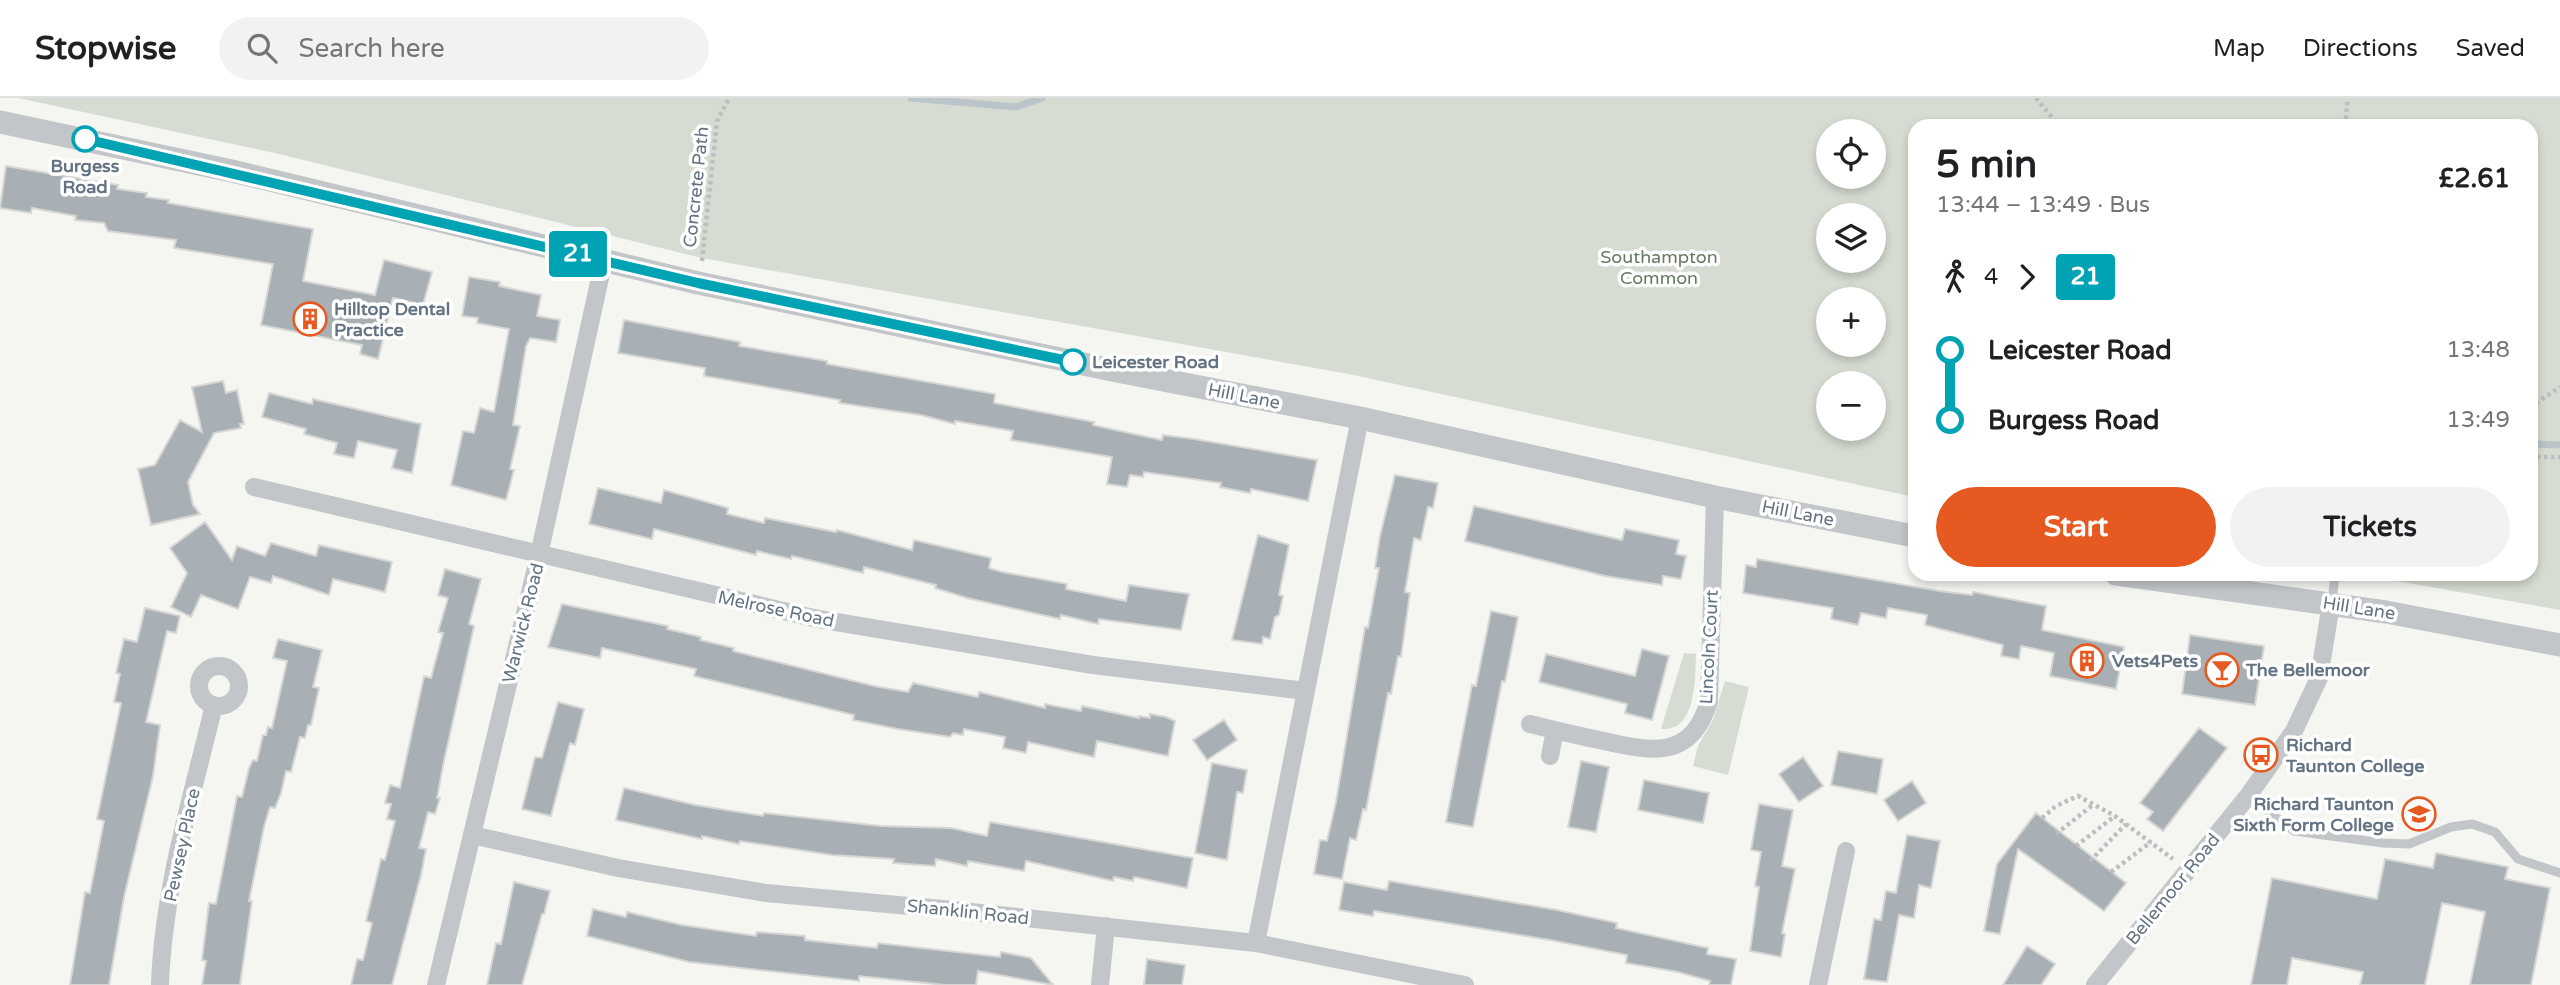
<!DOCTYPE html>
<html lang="en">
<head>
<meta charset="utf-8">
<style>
	body { margin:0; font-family:"Varela Round",sans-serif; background:#f2f2f2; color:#202124; height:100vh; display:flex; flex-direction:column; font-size:26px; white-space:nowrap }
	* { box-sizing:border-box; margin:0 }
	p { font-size:23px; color:#757577 }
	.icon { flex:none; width:38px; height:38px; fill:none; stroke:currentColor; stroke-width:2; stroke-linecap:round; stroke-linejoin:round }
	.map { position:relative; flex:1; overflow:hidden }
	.drawer { position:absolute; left:1908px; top:21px; width:630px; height:462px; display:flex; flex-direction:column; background:#fff; border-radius:21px; box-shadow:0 4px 10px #0003 }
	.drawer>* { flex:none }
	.badge { padding:0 14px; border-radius:5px; font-size:24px; line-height:46px }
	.tools { position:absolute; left:1816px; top:21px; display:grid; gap:14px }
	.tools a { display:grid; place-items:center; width:70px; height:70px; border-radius:50%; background:#fff; box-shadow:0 4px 10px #0003; font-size:35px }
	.map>.badge { position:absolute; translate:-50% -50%; box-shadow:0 0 0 4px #fff }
	.legs { display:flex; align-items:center; gap:10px; height:77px; padding:0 28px; font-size:23px }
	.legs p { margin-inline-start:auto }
	.head { display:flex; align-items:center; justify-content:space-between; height:119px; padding:0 28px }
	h1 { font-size:38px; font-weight:700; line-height:52px }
	.primary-button { display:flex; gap:14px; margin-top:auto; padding:14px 28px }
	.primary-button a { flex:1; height:80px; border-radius:42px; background:#e65920; color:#fff; font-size:28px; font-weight:700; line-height:80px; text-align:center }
	.primary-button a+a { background:#f2f2f2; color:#202124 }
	ul { padding:0 28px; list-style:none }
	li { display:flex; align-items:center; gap:24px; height:70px; font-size:26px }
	li i { display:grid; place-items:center; width:10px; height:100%; margin:0 9px; background:currentColor }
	li i::after { content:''; width:18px; height:18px; margin:-9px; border:5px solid; border-radius:50%; background:#fff }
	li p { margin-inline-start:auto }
	li:first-child i { background:linear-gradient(#0000 50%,currentColor 0) }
	li:last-child i { background:linear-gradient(currentColor 50%,#0000 0) }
	header { display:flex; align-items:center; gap:42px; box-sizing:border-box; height:98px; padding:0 35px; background:#fff; border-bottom:2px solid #e0e0e0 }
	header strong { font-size:33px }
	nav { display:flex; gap:38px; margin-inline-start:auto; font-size:24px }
	.search { width:490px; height:63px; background:#f2f2f2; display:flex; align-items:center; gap:18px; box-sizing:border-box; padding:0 24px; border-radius:38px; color:#757577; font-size:26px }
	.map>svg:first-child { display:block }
	.green { fill:#d6dcd2; fill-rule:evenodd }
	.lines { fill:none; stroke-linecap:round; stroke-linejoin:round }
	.stream { stroke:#bac4c9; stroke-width:7 }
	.building { fill:#a8b0b6; stroke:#d6d6d4; stroke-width:2 }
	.path { stroke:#bcbec0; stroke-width:4.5; stroke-dasharray:3.5 3.5; stroke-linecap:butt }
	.service { stroke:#c2c6c9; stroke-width:9 }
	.minor { stroke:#c2c6c9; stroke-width:18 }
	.tertiary { stroke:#c2c6c9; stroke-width:23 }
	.line-1-casing { stroke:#fff; stroke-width:16 }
	.line-1 { stroke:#00a3b4; stroke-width:10 }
	.stop-1-dot { fill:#fff; stroke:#00a3b4; stroke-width:3.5 }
	.labels { text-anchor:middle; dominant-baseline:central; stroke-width:7; stroke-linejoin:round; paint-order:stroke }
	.stop-label { font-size:18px; font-weight:bold; fill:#637383; stroke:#fff }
	.street-label { font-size:18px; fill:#637383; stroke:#fff }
	.park-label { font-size:18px; fill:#667a62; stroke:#fff }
	.poi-label { font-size:18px; font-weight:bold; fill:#637383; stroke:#fff; text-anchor:start }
</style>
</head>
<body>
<header>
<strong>Stopwise</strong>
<div class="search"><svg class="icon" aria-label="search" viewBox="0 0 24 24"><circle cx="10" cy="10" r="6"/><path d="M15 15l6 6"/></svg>Search here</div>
<nav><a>Map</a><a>Directions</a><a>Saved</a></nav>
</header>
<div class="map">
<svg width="2560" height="887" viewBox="0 0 2560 887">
	<rect width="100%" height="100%" fill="#f5f5f1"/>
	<path class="green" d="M18 0H2560V512L2358 476H2530V28H1914V399L1354 277 702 160 275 55ZM1874 33V79H1829V33ZM1874 117V163H1829V117ZM1829 201H1874V247H1829ZM1874 285V331H1829V285Z
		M1684 555 1696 556C1695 580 1697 634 1661 631Z
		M1725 583 1749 589 1728 677 1693 668 1698 648 1713 622Z"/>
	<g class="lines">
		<path class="stream" d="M911 0 1016 9 1042 0
			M2530 346 2560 347"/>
	</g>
	<path class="building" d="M6 68 118 87 117 91 147 95 146 99 169 102 168 105 313 131 303 183 375 197 384 162 432 174 423 207 393 200 378 261 360 256 362 247 261 227 273 166 174 150 176 142 108 133 104 125 75 122 76 118 32 110 31 115 0 110Z
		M469 179 500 184 499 188 541 197 537 218 560 222 556 244 530 240 526 248 513 327 520 328 510 371 514 372 506 402 451 387 463 333 474 335 480 310 494 314 509 231 477 225 478 220 462 218Z
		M624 222 740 244 739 248 827 263V266L995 296 994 305 1094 324 1093 327 1120 333 1162 342 1163 337 1194 341 1317 362 1308 403 1251 391 1250 395 1220 389 1221 385 1144 374 1143 379 1130 377 1127 389 1107 386 1112 359 1011 342 1013 333 955 323V326L921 317 839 305 840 302 704 278 705 270 618 255Z
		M223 283 226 295 237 292 244 326H240L241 330 214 335 188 384 193 407 200 416 151 427 138 371 155 367 180 322 202 334 192 289Z
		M269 295 312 306 313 301 421 326 412 375 392 370 397 352 358 343 354 360 334 356 337 345 304 336 306 331 262 319Z
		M1395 377 1438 385 1433 410 1428 409 1421 442 1414 440 1405 494 1410 495 1401 559 1398 558 1391 596 1388 595 1366 712 1363 711 1356 742 1350 740 1342 781 1314 776 1320 742 1327 743 1336 704 1365 529 1368 530 1379 470H1375L1380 438Z
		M598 390 661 405 664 392 728 410 727 416 764 425 765 420 836 434 837 432 912 452 914 442 991 460 989 470 1002 474 1067 486 1066 491 1126 503 1129 487 1189 496 1181 532 1099 521 1098 526 1061 517 1060 521 967 500 935 490 936 487 864 469 863 475 792 458 791 461 757 453 756 457 654 431 652 441 635 437 589 426Z
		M1474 408 1622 442 1625 431 1679 442 1676 456 1686 458 1681 481 1663 478 1662 487 1605 478 1465 443Z
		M205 424 232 462 237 448 265 458 271 445 316 458 319 447 392 464 385 494 333 481 329 497 273 478 271 485 250 479 238 511 201 497 191 519 171 509 187 475 170 450Z
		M1258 437 1289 447 1279 497 1283 498 1279 517 1275 519 1270 541 1263 539 1262 546 1232 542Z
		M1757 461 1939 493 1972 497 1973 494 2046 508 2042 532 2124 549 2116 591 2050 578 2054 555 2021 548 2019 561 2001 558 2003 547 1925 527 1927 517 1888 510 1886 520 1861 515 1858 527 1831 521 1833 510 1743 495 1746 467 1756 469Z
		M445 471 481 481 469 526 474 528 444 663 437 700H440L435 716 428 714 419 750 426 751 421 777 392 887H351L357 861 363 862 372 825 366 823 381 761 385 762 395 723 387 721 391 706 385 705 390 687 400 690 424 578 431 580 443 535 438 534 448 500 438 497Z
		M562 506 668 528 667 531 701 539 700 542 734 550 733 553 874 588 908 594 913 585 978 599 979 594 1045 610V606L1081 613 1082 608 1139 620V618L1150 620V616L1166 619 1175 623 1168 658 1097 643 1094 659 1028 644 1026 655 1003 650 1005 639 964 631 963 637 953 635 950 639 898 631 853 622 854 617 694 578 696 571 602 550 600 560 548 549Z
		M145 510 180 518 176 535 167 533 146 624 160 627 153 678 124 799 109 887H70L85 794 90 795 104 723 97 721 121 605 114 604 120 576 116 575 124 541 137 544Z
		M1491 513 1518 519 1505 584 1502 583 1473 729 1446 724 1472 587 1476 588Z
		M2190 537 2264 548 2255 607 2182 596Z
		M278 541 322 552 313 589 319 590 311 627H308L305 640 300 639 291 674 286 673 281 695 275 710 270 709 264 729 249 803H252L240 887H202L206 863 202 862 209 805 216 806 237 698 242 699 249 670 253 662 257 663 263 637H266L268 629 272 630 287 563 273 560Z
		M1642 551 1669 558 1652 622 1625 615 1627 606 1539 584 1546 556 1635 578Z
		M558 604 584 611 575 647 570 645 551 718 522 711 535 659 542 660Z
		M1224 622 1237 642 1207 662 1193 642Z
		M2199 630 2227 650 2163 733 2147 721 2153 714 2140 705Z
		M1838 653 1883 661 1877 696 1831 687Z
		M1803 659 1823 688 1799 704 1779 676Z
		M1581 663 1609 669 1596 734 1568 729Z
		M1212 665 1247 672 1243 695 1237 694 1227 762 1195 755Z
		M1644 682 1709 695 1703 725 1638 712Z
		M1912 683 1926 705 1898 723 1884 702Z
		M624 690 695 707 763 718 764 715 881 728 951 730 987 738 990 724 1193 760 1187 790 1134 779 1133 783 1114 779 1113 783 1026 763 1024 773 968 763 967 768 936 761 935 768 893 765 894 761 832 757 740 743 739 746 702 738V741L616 722Z
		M1759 706 1793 712 1782 768 1795 771 1782 835 1785 836 1781 859 1750 853 1759 789 1755 788 1761 754 1751 752Z
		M2036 715 2126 785 2104 813 2018 751 2000 836 1984 833 1997 766Z
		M1907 737 1940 743 1931 790 1919 787 1914 820 1899 817 1887 884 1864 881 1874 821 1881 822 1886 793 1896 795Z
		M2436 755 2508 769 2505 781 2550 790 2531 887H2470L2485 814 2442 805 2425 887H2360L2363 874 2292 860 2287 887H2251L2272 780 2377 801 2385 761 2433 770Z
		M1389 783 1557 812 1617 825 1616 830 1708 850 1707 856 1736 861 1731 887H1709L1710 883 1678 874 1626 865 1627 857 1550 842 1374 813 1373 818 1339 812 1344 784 1387 792Z
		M514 784 550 793 544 816H542L522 887H487L496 845 501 846Z
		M593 811 626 819 627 814 682 827 756 838 757 834 782 836 805 838V842L877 850 878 845 1000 859 1001 854 1031 860 1053 887 978 873 976 887H945L859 878V883L689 864 587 838Z
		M2027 848 2055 866 2041 887H2003Z
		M1147 861 1185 867 1182 887H1144Z"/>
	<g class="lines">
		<path class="path" d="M2036 0 2059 28
			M2345 28 2348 0
			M702 163 717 23 729 0
			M2530 309 2560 289
			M2530 359H2560
			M2042 720 2056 708 2078 698 2115 718 2173 761
			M2056 736 2094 706
			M2076 748 2115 718
			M2090 763 2126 726
			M2111 774 2151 744"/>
		<path class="service" d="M2332 504 2335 476
			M2248 698 2294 733 2383 745 2409 746 2451 729 2472 726 2495 734 2518 761 2560 775"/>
		<path class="minor" d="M254 389 818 521 1093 567 1306 593
			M199 588a20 20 0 1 1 40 0a20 20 0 1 1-40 0Z
			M1530 626C1554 632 1579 638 1604 643 1652 654 1692 662 1709 603L1715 399
			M1550 658 1555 632
			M472 737 618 770 766 795 953 812 1256 845 1465 887
			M1256 845 1360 320
			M160 887C163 792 192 699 214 607
			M436 887 539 457 604 162
			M1100 887 1106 828
			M1818 887 1846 753
			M2095 887 2248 698 2294 633 2319 580 2331 506"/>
		<path class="tertiary" d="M0 24 232 73 698 185 1112 272 1360 320 1715 399 1914 438
			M2116 476 2386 514 2560 547"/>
	</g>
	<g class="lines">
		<defs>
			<path id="line-1" d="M85 41 698 185 1073 264"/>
		</defs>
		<use href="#line-1" class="line-1-casing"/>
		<use href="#line-1" class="line-1"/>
	</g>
	<defs>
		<symbol id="building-ring" viewBox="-11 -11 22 22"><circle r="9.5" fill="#fff" stroke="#e65920" stroke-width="1.5"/><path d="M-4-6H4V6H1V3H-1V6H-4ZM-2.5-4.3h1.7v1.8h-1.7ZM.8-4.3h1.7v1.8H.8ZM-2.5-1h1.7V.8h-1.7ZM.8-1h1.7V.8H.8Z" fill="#e65920"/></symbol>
		<symbol id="bar-ring" viewBox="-11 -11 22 22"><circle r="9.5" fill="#fff" stroke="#e65920" stroke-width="1.5"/><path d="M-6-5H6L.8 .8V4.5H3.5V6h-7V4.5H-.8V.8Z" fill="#e65920"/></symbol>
		<symbol id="bus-ring" viewBox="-11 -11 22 22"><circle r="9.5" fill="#fff" stroke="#e65920" stroke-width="1.5"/><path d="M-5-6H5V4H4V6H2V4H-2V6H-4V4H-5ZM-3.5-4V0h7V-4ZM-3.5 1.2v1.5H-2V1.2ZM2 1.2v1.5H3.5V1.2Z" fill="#e65920"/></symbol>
		<symbol id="university-ring" viewBox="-11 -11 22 22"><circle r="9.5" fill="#fff" stroke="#e65920" stroke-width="1.5"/><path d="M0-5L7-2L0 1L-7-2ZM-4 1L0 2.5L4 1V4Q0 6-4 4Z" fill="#e65920"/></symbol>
	</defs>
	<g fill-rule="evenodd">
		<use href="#building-ring" x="291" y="202" width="38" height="38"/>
		<use href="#building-ring" x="2068" y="544" width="38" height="38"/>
		<use href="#bar-ring" x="2203" y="553" width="38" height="38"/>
		<use href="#bus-ring" x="2242" y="638" width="38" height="38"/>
		<use href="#university-ring" x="2400" y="697" width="38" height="38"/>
	</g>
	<g class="stop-1-dot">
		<circle cx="85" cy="41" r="12"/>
		<circle cx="1073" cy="264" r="12"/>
	</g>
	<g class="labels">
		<g class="stop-label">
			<text x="85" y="68">Burgess<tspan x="85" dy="21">Road</tspan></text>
			<text x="1092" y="264" text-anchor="start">Leicester Road</text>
		</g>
		<g class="street-label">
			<text transform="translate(696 89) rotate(-84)">Concrete Path</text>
			<text transform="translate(1244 298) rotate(11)">Hill Lane</text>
			<text transform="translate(1798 415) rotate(11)">Hill Lane</text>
			<text transform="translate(2359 510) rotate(9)">Hill Lane</text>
			<text transform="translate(776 511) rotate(12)">Melrose Road</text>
			<text transform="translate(523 525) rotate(-76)">Warwick Road</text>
			<text transform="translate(1709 549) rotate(-87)">Lincoln Court</text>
			<text transform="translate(182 747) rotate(-78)">Pewsey Place</text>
			<text transform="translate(2173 791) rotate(-51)">Bellemoor Road</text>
			<text transform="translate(968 814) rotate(6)">Shanklin Road</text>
		</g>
		<g class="park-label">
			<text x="1659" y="159">Southampton<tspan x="1659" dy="21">Common</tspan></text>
		</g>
		<g class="poi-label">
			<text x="334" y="211">Hilltop Dental<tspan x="334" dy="21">Practice</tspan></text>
			<text x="2112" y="563">Vets4Pets</text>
			<text x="2246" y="572">The Bellemoor</text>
			<text x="2286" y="647">Richard<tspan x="2286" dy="21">Taunton College</tspan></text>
			<text x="2394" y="706" text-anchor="end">Richard Taunton<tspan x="2394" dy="21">Sixth Form College</tspan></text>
		</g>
	</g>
</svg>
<div class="tools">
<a><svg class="icon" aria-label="locate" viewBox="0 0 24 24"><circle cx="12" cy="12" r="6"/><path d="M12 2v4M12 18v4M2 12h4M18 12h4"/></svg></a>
<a><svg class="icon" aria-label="layers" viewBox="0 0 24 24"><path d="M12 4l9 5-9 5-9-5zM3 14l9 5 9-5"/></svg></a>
<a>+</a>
<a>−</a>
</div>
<b class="badge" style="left:578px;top:156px;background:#00a3b4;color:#fff">21</b>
<section class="drawer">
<div class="head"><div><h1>5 min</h1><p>13:44 – 13:49 · Bus</p></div><b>£2.61</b></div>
<div class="legs"><svg class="icon" aria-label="walk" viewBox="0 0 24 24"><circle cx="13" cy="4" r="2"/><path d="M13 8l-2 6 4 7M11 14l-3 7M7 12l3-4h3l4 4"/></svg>4<svg class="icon" aria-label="forward" viewBox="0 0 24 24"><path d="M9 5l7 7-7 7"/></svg><b class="badge" style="background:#00a3b4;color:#fff">21</b></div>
<ul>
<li><i style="color:#00a3b4"></i><b>Leicester Road</b><p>13:48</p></li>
<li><i style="color:#00a3b4"></i><b>Burgess Road</b><p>13:49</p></li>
</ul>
<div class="primary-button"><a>Start</a><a>Tickets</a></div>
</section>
</div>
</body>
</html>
